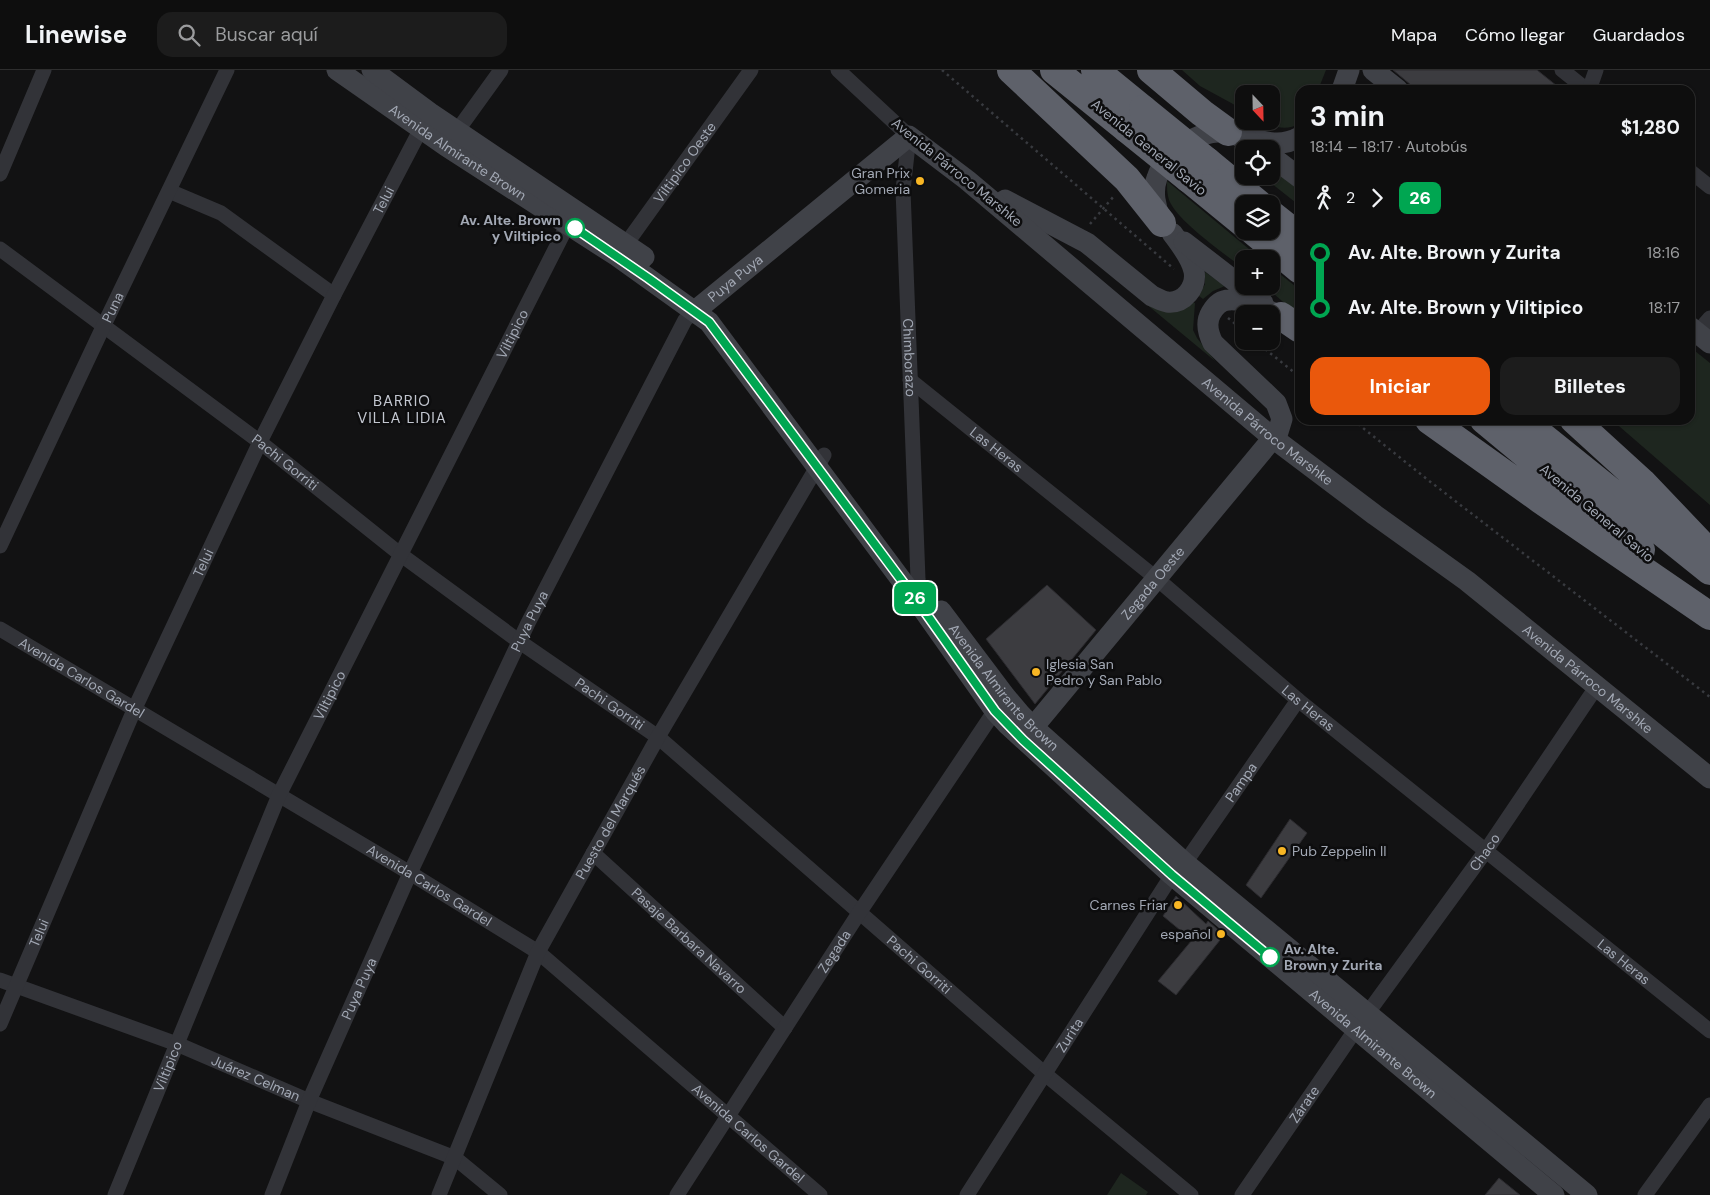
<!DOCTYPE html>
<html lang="es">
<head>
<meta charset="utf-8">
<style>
	body { margin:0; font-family:"DM Sans",sans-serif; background:#1c1c1c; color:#f1f3f6; height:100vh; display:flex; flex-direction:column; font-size:19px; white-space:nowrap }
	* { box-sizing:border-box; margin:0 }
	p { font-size:16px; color:#9b9c9e }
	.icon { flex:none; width:28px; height:28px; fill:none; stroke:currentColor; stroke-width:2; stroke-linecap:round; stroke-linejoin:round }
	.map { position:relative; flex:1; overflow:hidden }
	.details { position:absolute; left:1295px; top:15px; width:400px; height:340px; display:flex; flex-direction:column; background:#0e0e0e; border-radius:15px; box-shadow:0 1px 4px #0004,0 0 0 1px #2e2e2e }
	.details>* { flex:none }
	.badge { padding:0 10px; border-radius:8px; font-size:18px; line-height:32px }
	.needle { width:32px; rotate:158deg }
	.fabs { position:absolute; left:1235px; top:15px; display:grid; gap:10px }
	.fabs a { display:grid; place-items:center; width:45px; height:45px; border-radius:10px; background:#0e0e0e; box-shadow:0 1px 4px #0004,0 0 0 1px #2e2e2e; font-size:25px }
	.map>.badge { position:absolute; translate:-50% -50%; box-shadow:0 0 0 2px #fff }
	.legs { display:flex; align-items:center; gap:8px; height:55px; padding:0 15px; font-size:16px }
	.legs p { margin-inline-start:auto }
	.summary { display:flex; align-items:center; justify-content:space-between; height:85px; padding:0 15px }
	h1 { font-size:28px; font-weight:700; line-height:38px }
	.primary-button { display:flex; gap:10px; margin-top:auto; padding:10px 15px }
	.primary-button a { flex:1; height:58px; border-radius:15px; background:#ea580c; color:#fff; font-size:20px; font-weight:700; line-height:58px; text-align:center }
	.primary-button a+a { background:#1c1c1c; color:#f1f3f6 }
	ul { padding:0 15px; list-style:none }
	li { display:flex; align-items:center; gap:18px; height:55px; font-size:19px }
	li i { display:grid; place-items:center; width:8px; height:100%; margin:0 6px; background:currentColor }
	li i::after { content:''; width:12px; height:12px; margin:-6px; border:4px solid; border-radius:50%; background:#0e0e0e }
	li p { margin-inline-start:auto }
	li:first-child i { background:linear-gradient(#0000 50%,currentColor 0) }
	li:last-child i { background:linear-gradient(currentColor 50%,#0000 0) }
	header { display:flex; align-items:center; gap:30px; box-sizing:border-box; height:70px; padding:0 25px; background:#0e0e0e; border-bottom:1px solid #2e2e2e }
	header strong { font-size:24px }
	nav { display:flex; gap:28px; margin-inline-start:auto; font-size:18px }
	.search { width:350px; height:45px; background:#1c1c1c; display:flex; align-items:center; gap:12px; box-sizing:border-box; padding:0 18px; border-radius:15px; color:#9b9c9e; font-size:19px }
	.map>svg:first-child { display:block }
	.green { fill:#1e261f }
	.building { fill:#3c3c40; stroke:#2c2b2f }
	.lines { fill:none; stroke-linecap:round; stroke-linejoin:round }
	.path { stroke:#383a3f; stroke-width:2.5; stroke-dasharray:2.5 4; stroke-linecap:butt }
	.street { stroke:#323338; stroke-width:15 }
	.secondary { stroke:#404248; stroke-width:21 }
	.highway { stroke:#5e616a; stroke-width:28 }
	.highway-bridge { stroke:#5e616a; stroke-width:28 }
	.line-1-casing { stroke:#fff; stroke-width:11 }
	.line-1 { stroke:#00a651; stroke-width:8 }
	.poi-dot { fill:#f8b624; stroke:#0d0d0e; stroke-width:2 }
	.stop-1-dot { fill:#fff; stroke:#00a651; stroke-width:2.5 }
	.labels { text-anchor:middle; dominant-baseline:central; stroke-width:5; stroke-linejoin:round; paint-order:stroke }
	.street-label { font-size:14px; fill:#a2a8b4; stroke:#0d0d0e }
	.poi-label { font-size:14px; fill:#a2a8b4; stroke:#0d0d0e; text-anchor:end }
	.stop-label { font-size:14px; font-weight:bold; fill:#a2a8b4; stroke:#0d0d0e; text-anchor:end }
	.neighbourhood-label { font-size:15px; letter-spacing:1px; fill:#c3c7d0; stroke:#0d0d0e }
</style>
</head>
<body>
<header>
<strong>Linewise</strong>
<div class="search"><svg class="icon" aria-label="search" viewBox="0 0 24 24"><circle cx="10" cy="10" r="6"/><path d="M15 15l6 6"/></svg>Buscar aquí</div>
<nav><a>Mapa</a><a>Cómo llegar</a><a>Guardados</a></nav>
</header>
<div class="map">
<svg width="1710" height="1125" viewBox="0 0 1710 1125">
	<rect width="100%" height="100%" fill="#121213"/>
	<path class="green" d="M1182 0H1326L1318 20H1300V53C1287 61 1276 58 1264 51H1271V24H1244V40L1200 16Z
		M1271 95 1300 118V136L1262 106H1271Z
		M1167 111 1261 189H1244V199C1225 184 1177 151 1169 130 1167 124 1167 118 1167 111Z
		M1271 197 1300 220V242L1290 238 1265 216H1271Z
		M1205 202 1225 216 1213 221 1203 229 1199 226 1205 214Z
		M1122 214 1195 233 1193 260 1197 268 1215 291Z
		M1690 277 1710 293V435L1612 350H1690Z
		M1121 1103 1148 1122 1146 1125H1107Z"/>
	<path class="building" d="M1393 0H1537L1562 20H1417Z
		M1047 515 1096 560 1035 634 986 569Z
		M1290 749 1307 763 1261 828 1246 815Z
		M1176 826 1206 854 1208 851 1224 865 1176 925 1158 911 1192 870 1163 846Z
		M1499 1108 1520 1125H1485Z"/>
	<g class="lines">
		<path class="path" d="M942 0 1174 199
			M1090 154 1114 126
			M1228 248 1244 261
			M1255 271 1300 307
			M1353 350 1428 410 1710 627"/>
		<g class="street">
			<path id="s1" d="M838 0 909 66 903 120 918 509 920 535"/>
			<path d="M1562 0 1587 20"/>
			<path d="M1589 20 1596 0"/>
			<path d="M452 68 501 0"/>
			<path d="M1690 101 1710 117"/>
			<path d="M0 104 44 0"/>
			<path d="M169 121 221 143 334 225"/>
			<path id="s2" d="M0 179 260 372 400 484 520 572 658 667 1045 1004 1191 1125"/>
			<path id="s3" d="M621 181 751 0"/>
			<path d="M1697 263 1710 248"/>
			<path id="s4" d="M910 310 1156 508 1298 630 1710 961"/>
			<path id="s5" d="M0 476 103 257 227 0"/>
			<path id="s6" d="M0 559 410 803 538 882 820 1125"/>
			<path id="s7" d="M593 783 785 958"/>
			<path id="s8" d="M0 910 177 974 309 1031 455 1088 500 1125"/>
			<path id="s9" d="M0 954 134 640 260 372 334 225 425 51"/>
			<path id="s10" d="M115 1125 279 725 572 146"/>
			<path id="s11" d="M272 1125 309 1031 410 803 528 553 685 250 695 241"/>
			<path id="s12" d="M439 1125 538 882 658 667 824 385"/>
			<path id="s13" d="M677 1125 859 843 1000 633"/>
			<path id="s14" d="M967 1125 1172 805 1185 793 1298 630"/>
			<path id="s15" d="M1242 1125 1356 959 1485 782 1597 616"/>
			<path d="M1645 1125 1710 1035"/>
		</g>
		<g class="secondary">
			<path id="s16" d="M337 0 446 76 617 186 709 252 920 535 995 641 1008 655 1172 805 1554 1125"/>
			<path d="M372 0 430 43 644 187"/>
			<path d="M1373 0 1398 20"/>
			<path d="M1342 20 1349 0"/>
			<path d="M1248 67C1266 73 1282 77 1300 67"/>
			<path d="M1271 86 1300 108"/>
			<path d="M1005 130 1087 173 1152 226C1157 228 1161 231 1167 232 1184 234 1197 217 1194 201 1191 187 1180 174 1172 163"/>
			<path d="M1161 149C1155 137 1152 121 1157 108 1165 82 1199 59 1226 62 1237 63 1251 73 1261 79"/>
			<path d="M1184 172 1263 233"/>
			<path id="s17" d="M695 241 909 66 967 110 1273 368 1375 445 1467 511 1710 708"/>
			<path d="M1690 257 1710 273"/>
			<path id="s18" d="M941 541 1005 626 1021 645 1033 657 1185 793 1587 1125"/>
			<path id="s19" d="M1025 667 1278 362 1282 349 1276 333 1213 273C1208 263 1205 253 1211 243 1215 236 1221 230 1229 230 1245 228 1279 246 1295 252"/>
		</g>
		<path class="highway" d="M1011 0 1127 109 1162 153
			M1054 0 1127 59
			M1095 0 1143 39
			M1151 0 1202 43 1228 62
			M1207 91 1259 134
			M1189 109 1244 154
			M1271 144 1300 167
			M1253 161 1300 200
			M1281 246 1300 259
			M1429 350 1541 430 1710 546
			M1484 350 1641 480
			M1522 350 1710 501
			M1574 350 1642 412 1706 479"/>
		<path class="highway-bridge" d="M1143 39 1207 91
			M1127 59 1189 109"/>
	</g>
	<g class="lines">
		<defs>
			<path id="line-1" d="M575 158 648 208 709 252 920 535 995 641 1023 670 1172 805 1270 887"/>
		</defs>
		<use href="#line-1" class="line-1-casing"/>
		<use href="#line-1" class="line-1"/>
	</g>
	<g class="poi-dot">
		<circle cx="920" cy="111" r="5"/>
		<circle cx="1036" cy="602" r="5"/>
		<circle cx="1282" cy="781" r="5"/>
		<circle cx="1178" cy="835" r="5"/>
		<circle cx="1221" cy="864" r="5"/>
	</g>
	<g class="stop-1-dot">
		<circle cx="575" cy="158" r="9"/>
		<circle cx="1270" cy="887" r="9"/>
	</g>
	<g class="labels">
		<g class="street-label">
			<text transform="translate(1149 77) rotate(39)">Avenida General Savio</text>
			<text stroke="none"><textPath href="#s16" startOffset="146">Avenida Almirante Brown</textPath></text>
			<text stroke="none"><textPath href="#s3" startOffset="109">Viltipico Oeste</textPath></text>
			<text transform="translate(957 102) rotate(39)">Avenida Párroco Marshke</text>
			<text stroke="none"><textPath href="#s9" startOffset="909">Telui</textPath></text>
			<text stroke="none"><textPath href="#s17" startOffset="52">Puya Puya</textPath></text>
			<text stroke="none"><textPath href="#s5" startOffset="264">Puna</textPath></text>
			<text stroke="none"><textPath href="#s10" startOffset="949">Viltipico</textPath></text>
			<text stroke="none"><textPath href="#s1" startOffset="319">Chimborazo</textPath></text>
			<text stroke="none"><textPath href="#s17" startOffset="741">Avenida Párroco Marshke</textPath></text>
			<text stroke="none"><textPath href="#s4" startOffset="111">Las Heras</textPath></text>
			<text stroke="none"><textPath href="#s2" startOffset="356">Pachi Gorriti</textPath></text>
			<text transform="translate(1597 443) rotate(40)">Avenida General Savio</text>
			<text stroke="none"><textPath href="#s9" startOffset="504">Telui</textPath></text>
			<text stroke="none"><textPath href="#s19" startOffset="200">Zegada Oeste</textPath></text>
			<text stroke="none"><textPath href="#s11" startOffset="629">Puya Puya</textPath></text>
			<text stroke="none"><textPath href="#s6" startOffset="95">Avenida Carlos Gardel</textPath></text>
			<text stroke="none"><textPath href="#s17" startOffset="1146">Avenida Párroco Marshke</textPath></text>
			<text stroke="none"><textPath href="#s18" startOffset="99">Avenida Almirante Brown</textPath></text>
			<text stroke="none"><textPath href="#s10" startOffset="544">Viltipico</textPath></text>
			<text stroke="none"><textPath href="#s2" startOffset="761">Pachi Gorriti</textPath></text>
			<text stroke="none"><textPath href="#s4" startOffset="516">Las Heras</textPath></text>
			<text stroke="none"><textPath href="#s14" startOffset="496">Pampa</textPath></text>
			<text stroke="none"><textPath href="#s12" startOffset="411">Puesto del Marqués</textPath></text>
			<text stroke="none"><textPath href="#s15" startOffset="420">Chaco</textPath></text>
			<text stroke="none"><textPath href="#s6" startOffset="500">Avenida Carlos Gardel</textPath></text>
			<text stroke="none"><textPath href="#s9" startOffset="99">Telui</textPath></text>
			<text stroke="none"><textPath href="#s7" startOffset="130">Pasaje Barbara Navarro</textPath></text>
			<text stroke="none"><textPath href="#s13" startOffset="290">Zegada</textPath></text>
			<text stroke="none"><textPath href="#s4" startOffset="921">Las Heras</textPath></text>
			<text stroke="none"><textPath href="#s2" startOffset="1166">Pachi Gorriti</textPath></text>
			<text stroke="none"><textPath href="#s11" startOffset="224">Puya Puya</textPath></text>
			<text stroke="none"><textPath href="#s14" startOffset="190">Zurita</textPath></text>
			<text stroke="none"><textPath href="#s16" startOffset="1436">Avenida Almirante Brown</textPath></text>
			<text stroke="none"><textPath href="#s10" startOffset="139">Viltipico</textPath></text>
			<text stroke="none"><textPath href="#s8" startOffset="274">Juárez Celman</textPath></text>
			<text stroke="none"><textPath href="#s15" startOffset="110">Zárate</textPath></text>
			<text stroke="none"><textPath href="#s6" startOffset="905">Avenida Carlos Gardel</textPath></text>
		</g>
		<g class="poi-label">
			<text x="910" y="103">Gran Prix<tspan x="910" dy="16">Gomeria</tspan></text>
			<text x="1046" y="594" text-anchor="start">Iglesia San<tspan x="1046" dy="16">Pedro y San Pablo</tspan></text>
			<text x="1292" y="781" text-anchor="start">Pub Zeppelin II</text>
			<text x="1168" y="835">Carnes Friar</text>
			<text x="1211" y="864">español</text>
		</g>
		<g class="stop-label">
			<text x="561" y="150">Av. Alte. Brown<tspan x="561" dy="16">y Viltipico</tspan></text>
			<text x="1284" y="879" text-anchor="start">Av. Alte.<tspan x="1284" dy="16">Brown y Zurita</tspan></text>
		</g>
		<g class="neighbourhood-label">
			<text x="402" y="331">BARRIO<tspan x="402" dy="17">VILLA LIDIA</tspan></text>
		</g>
	</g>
</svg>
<div class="fabs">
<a><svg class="needle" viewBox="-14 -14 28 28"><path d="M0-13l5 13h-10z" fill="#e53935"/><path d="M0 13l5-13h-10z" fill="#9b9c9e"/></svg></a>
<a><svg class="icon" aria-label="locate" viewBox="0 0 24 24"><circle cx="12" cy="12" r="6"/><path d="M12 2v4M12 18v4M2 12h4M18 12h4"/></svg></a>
<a><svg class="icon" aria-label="layers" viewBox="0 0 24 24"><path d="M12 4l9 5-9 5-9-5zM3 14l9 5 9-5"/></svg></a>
<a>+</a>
<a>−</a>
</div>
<b class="badge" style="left:915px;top:528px;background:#00a651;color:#fff">26</b>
<section class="details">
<div class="summary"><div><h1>3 min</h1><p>18:14 – 18:17 · Autobús</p></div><b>$1,280</b></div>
<div class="legs"><svg class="icon" aria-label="walk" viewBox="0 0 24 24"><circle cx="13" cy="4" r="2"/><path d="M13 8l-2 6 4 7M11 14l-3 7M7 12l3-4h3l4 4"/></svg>2<svg class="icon" aria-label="forward" viewBox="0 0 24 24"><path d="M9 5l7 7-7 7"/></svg><b class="badge" style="background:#00a651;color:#fff">26</b></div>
<ul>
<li><i style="color:#00a651"></i><b>Av. Alte. Brown y Zurita</b><p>18:16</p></li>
<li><i style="color:#00a651"></i><b>Av. Alte. Brown y Viltipico</b><p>18:17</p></li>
</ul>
<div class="primary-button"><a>Iniciar</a><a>Billetes</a></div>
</section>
</div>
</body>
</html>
